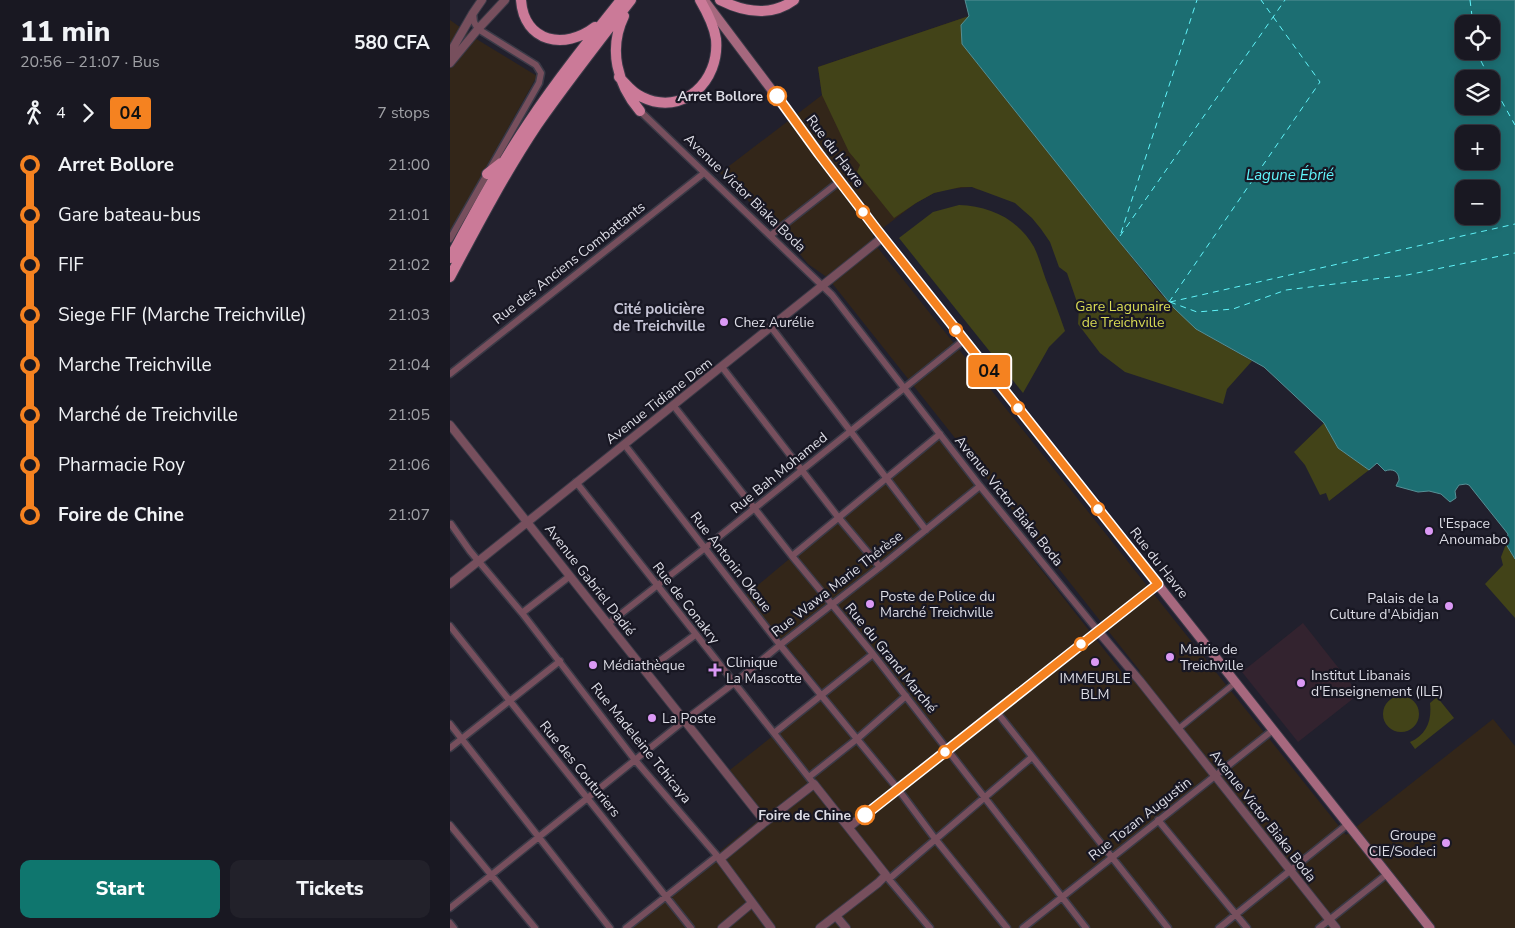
<!DOCTYPE html>
<html lang="en">
<head>
<meta charset="utf-8">
<style>
	body { margin:0; font-family:"Nunito Sans",sans-serif; background:#22212a; color:#f1f3f6; height:100vh; display:flex; flex-direction:column; font-size:19px; white-space:nowrap }
	* { box-sizing:border-box; margin:0 }
	p { font-size:16px; color:#9fa0a5 }
	.icon { flex:none; width:28px; height:28px; fill:none; stroke:currentColor; stroke-width:2; stroke-linecap:round; stroke-linejoin:round }
	.map { position:relative; flex:1; overflow:hidden }
	.side { display:flex; flex-direction:column; background:#191822; width:450px }
	.side>* { flex:none }
	.badge { padding:0 10px; border-radius:4px; font-size:18px; line-height:32px }
	.fabs { position:absolute; left:1005px; top:15px; display:grid; gap:10px }
	.fabs a { display:grid; place-items:center; width:45px; height:45px; border-radius:10px; background:#191822; box-shadow:0 2px 8px #0003,0 0 0 1px #373740; font-size:25px }
	.map>.badge { position:absolute; translate:-50% -50%; box-shadow:0 0 0 2px #fff }
	.legs { display:flex; align-items:center; gap:8px; height:55px; padding:0 20px; font-size:16px }
	.legs p { margin-inline-start:auto }
	.overview { display:flex; align-items:center; justify-content:space-between; height:85px; padding:0 20px }
	h1 { font-size:28px; font-weight:800; line-height:38px }
	.button { display:flex; gap:10px; margin-top:auto; padding:10px 20px }
	.button a { flex:1; height:58px; border-radius:10px; background:#0f766e; color:#fff; font-size:20px; font-weight:800; line-height:58px; text-align:center }
	.button a+a { background:#22212a; color:#f1f3f6 }
	ul { padding:0 20px; list-style:none }
	li { display:flex; align-items:center; gap:18px; height:50px; font-size:19px }
	li i { display:grid; place-items:center; width:8px; height:100%; margin:0 6px; background:currentColor }
	li i::after { content:''; width:12px; height:12px; margin:-6px; border:4px solid; border-radius:50%; background:#191822 }
	li p { margin-inline-start:auto }
	li:first-child i { background:linear-gradient(#0000 50%,currentColor 0) }
	li:last-child i { background:linear-gradient(currentColor 50%,#0000 0) }
	main { display:flex; flex:1; min-height:0 }
	.map>svg:first-child { display:block }
	.commercial { fill:#332619 }
	.education { fill:#33232f }
	.green { fill:#424318 }
	.water { fill:#1c6e72; stroke:#568f95; fill-rule:evenodd }
	.lines { fill:none; stroke-linecap:round; stroke-linejoin:round }
	.ferry { stroke:#61f4fa; stroke-width:1; stroke-dasharray:6 5; stroke-linecap:butt }
	.pedestrian-casing { stroke:#3b3a47; stroke-width:8 }
	.minor-casing { stroke:#3b3a47; stroke-width:9 }
	.tertiary-casing { stroke:#3b3a47; stroke-width:10 }
	.secondary-casing { stroke:#3b3a47; stroke-width:11 }
	.primary-casing { stroke:#3b3a47; stroke-width:12 }
	.pedestrian { stroke:#774f5d; stroke-width:5 }
	.minor { stroke:#774f5d; stroke-width:6 }
	.tertiary { stroke:#774f5d; stroke-width:8 }
	.secondary { stroke:#a6687e; stroke-width:9 }
	.primary { stroke:#cb7a98; stroke-width:10 }
	.line-1-casing { stroke:#fff; stroke-width:11 }
	.line-1 { stroke:#f58220; stroke-width:8 }
	.stop-1-dot { fill:#fff; stroke:#f58220; stroke-width:2.5 }
	.poi-dot { fill:#db99f5; stroke:#181723; stroke-width:2 }
	.labels { text-anchor:middle; dominant-baseline:central; stroke-width:4.5; stroke-linejoin:round; paint-order:stroke }
	.stop-label { font-size:14px; font-weight:bold; fill:#dddde6; stroke:#181723; text-anchor:end }
	.street-label { font-size:14px; fill:#dddde6; stroke:#181723 }
	.park-label { font-size:14px; fill:#d9db54; stroke:#181723 }
	.poi-label { font-size:14px; fill:#dddde6; stroke:#181723; text-anchor:start }
	.water-label { font-size:15px; font-style:italic; fill:#61f4fa; stroke:#181723 }
	.neighbourhood-label { font-size:15px; font-weight:bold; fill:#c4c3d4; stroke:#181723 }
</style>
</head>
<body>
<main>
<section class="side">
<div class="overview"><div><h1>11 min</h1><p>20:56 – 21:07 · Bus</p></div><b>580 CFA</b></div>
<div class="legs"><svg class="icon" aria-label="walk" viewBox="0 0 24 24"><circle cx="13" cy="4" r="2"/><path d="M13 8l-2 6 4 7M11 14l-3 7M7 12l3-4h3l4 4"/></svg>4<svg class="icon" aria-label="forward" viewBox="0 0 24 24"><path d="M9 5l7 7-7 7"/></svg><b class="badge" style="background:#f58220;color:#111">04</b><p>7 stops</p></div>
<ul>
<li><i style="color:#f58220"></i><b>Arret Bollore</b><p>21:00</p></li>
<li><i style="color:#f58220"></i><span>Gare bateau-bus</span><p>21:01</p></li>
<li><i style="color:#f58220"></i><span>FIF</span><p>21:02</p></li>
<li><i style="color:#f58220"></i><span>Siege FIF (Marche Treichville)</span><p>21:03</p></li>
<li><i style="color:#f58220"></i><span>Marche Treichville</span><p>21:04</p></li>
<li><i style="color:#f58220"></i><span>Marché de Treichville</span><p>21:05</p></li>
<li><i style="color:#f58220"></i><span>Pharmacie Roy</span><p>21:06</p></li>
<li><i style="color:#f58220"></i><b>Foire de Chine</b><p>21:07</p></li>
</ul>
<div class="button"><a>Start</a><a>Tickets</a></div>
</section>
<div class="map">
<svg width="1065" height="928" viewBox="0 0 1065 928">
	<rect width="100%" height="100%" fill="#21202d"/>
	<path class="commercial" d="M519 16 512 44 587 140 528 190 522 187 499 189 484 193 466 203 429 231 423 236 424 243 777 686 731 722 735 727 781 691 896 835 1043 719 1065 746V928H175L311 818 276 773 376 694 295 596 490 433 538 502 678 680 690 671 378 278 358 264 340 242 270 173 372 95 368 67Z
		M0 20 28 40 87 76 0 232Z"/>
	<path class="education" d="M853 623 909 694 848 742 792 672Z"/>
	<path class="green" d="M519 16 512 44 710 293 746 329 802 361 777 389 773 404 675 372 650 353 628 324 629 308 617 273 609 267 600 242 591 229 582 218 565 203 522 187H511L484 193 466 203 444 218 407 172 410 165 399 152 372 95 368 67Z
		M509 205C540 206 568 219 584 247 589 257 592 269 596 280 603 297 609 314 615 331L599 347 573 393 449 238 483 212Z
		M874 423 888 448 919 470 879 501 876 493 870 495 855 465 844 452Z
		M1056 544 1065 559V618L1035 584 1053 565 1051 557Z
		M933 714a18 18 0 1 1 36 0a18 18 0 1 1-36 0Z
		M987 697 1004 718 965 749 960 742C977 735 982 720 980 703Z"/>
	<path class="water" d="M515 0H1065V559L1056 544 1058 534 1019 485 1016 484 1009 485 1005 491 1006 498 1000 502 991 494 979 491 968 492 946 486 949 480C949 471 942 468 935 471L927 463 919 470 888 448 874 423 814 367 746 329 724 308 659 229 512 44 511 25 519 16ZM1014 24H1041V51H1014ZM1014 79H1041V106H1014ZM1014 134H1041V161H1014ZM1014 189H1041V216H1014Z"/>
	<g class="lines">
		<path class="ferry" d="M1020 0 1023 24
			M1026 51 1040 79
			M1041 82 1065 125
			M671 233 747 0
			M670 236 835 0
			M719 302 870 82 811 0
			M720 302 1065 224
			M720 302 747 312 783 309 836 290 957 275 1065 253"/>
		<defs>
			<path id="pedestrian" d="M728 729 785 683"/>
			<path id="minor" d="M190 111 382 295 530 486 648 631
				M321 235 390 181
				M0 239 89 83 91 73 86 65 28 29 24 22 23 13
				M321 327 476 530
				M272 367 388 517 430 567
				M0 374 254 173
				M223 405 342 556 423 654 636 928
				M174 444 330 645 448 789 486 840 557 928
				M126 482 364 784
				M1 524 20 551 72 613 185 760 270 859
				M342 556 490 434
				M72 613 120 576
				M158 624 255 548 514 340
				M0 626 241 928
				M196 671 245 635
				M546 711 718 928
				M0 724 160 928
				M324 733 423 654
				M0 748 110 661
				M359 777 407 739 456 696
				M708 820 797 928
				M0 825 85 928
				M437 877 480 928
				M439 879 582 757
				M0 908 235 720 284 683 330 645 430 567 530 486
				M0 923 4 928
				M176 928 267 856
				M573 928 823 730
				M769 928 898 824
				M869 928 937 874"/>
			<path id="tertiary" d="M0 53 23 13 32 0
				M0 63 28 29 55 0
				M0 425 315 822
				M0 584 433 237
				M648 631 690 681 886 928
				M399 827 708 584
				M386 916 396 928
				M272 928 302 903
				M321 928 270 859 315 822 364 784 436 875 428 883 370 928"/>
			<path id="secondary" d="M254 0 427 230 980 928"/>
			<path id="primary" d="M71 0C74 43 115 50 145 27
				M270 0C294 12 321 17 344 0
				M174 16C158 49 167 84 190 111
				M169 77C176 84 182 93 192 97 233 117 270 81 266 39 264 25 257 12 250 0
				M37 174 51 163
				M0 258C25 212 50 165 79 122 107 80 139 40 171 0
				M0 277C27 226 55 173 87 125 117 82 149 41 181 0"/>
		</defs>
		<use href="#pedestrian" class="pedestrian-casing"/>
		<use href="#minor" class="minor-casing"/>
		<use href="#tertiary" class="tertiary-casing"/>
		<use href="#secondary" class="secondary-casing"/>
		<use href="#primary" class="primary-casing"/>
		<use href="#pedestrian" class="pedestrian"/>
		<use href="#minor" class="minor"/>
		<use href="#tertiary" class="tertiary"/>
		<use href="#secondary" class="secondary"/>
		<use href="#primary" class="primary"/>
	</g>
	<g class="lines">
		<defs>
			<path id="line-1" d="M327 96 369 154 427 230 708 584 415 815"/>
		</defs>
		<use href="#line-1" class="line-1-casing"/>
		<use href="#line-1" class="line-1"/>
	</g>
	<g class="stop-1-dot">
		<circle cx="327" cy="96" r="9"/>
		<circle cx="413" cy="212" r="6"/>
		<circle cx="506" cy="330" r="6"/>
		<circle cx="568" cy="408" r="6"/>
		<circle cx="648" cy="509" r="6"/>
		<circle cx="631" cy="644" r="6"/>
		<circle cx="495" cy="752" r="6"/>
		<circle cx="415" cy="815" r="9"/>
	</g>
	<g class="poi-dot">
		<circle cx="274" cy="322" r="5"/>
		<circle cx="979" cy="531" r="5"/>
		<circle cx="420" cy="604" r="5"/>
		<circle cx="999" cy="606" r="5"/>
		<circle cx="720" cy="657" r="5"/>
		<circle cx="645" cy="662" r="5"/>
		<circle cx="143" cy="665" r="5"/>
		<path d="M262.5 662.5h5v5h5v5h-5v5h-5v-5h-5v-5h5z"/>
		<circle cx="851" cy="683" r="5"/>
		<circle cx="202" cy="718" r="5"/>
		<circle cx="996" cy="843" r="5"/>
	</g>
	<g class="labels">
		<g class="stop-label">
			<text x="313" y="96">Arret Bollore</text>
			<text x="401" y="815">Foire de Chine</text>
		</g>
		<g class="street-label">
			<text transform="translate(385 151) rotate(53)">Rue du Havre</text>
			<text transform="translate(295 193) rotate(44)">Avenue Victor Biaka Boda</text>
			<text transform="translate(119 263) rotate(-38)">Rue des Anciens Combattants</text>
			<text transform="translate(209 401) rotate(-38)">Avenue Tidiane Dem</text>
			<text transform="translate(329 473) rotate(-39)">Rue Bah Mohamed</text>
			<text transform="translate(559 501) rotate(51)">Avenue Victor Biaka Boda</text>
			<text transform="translate(281 562) rotate(52)">Rue Antonin Okoue</text>
			<text transform="translate(709 563) rotate(52)">Rue du Havre</text>
			<text transform="translate(140 580) rotate(52)">Avenue Gabriel Dadié</text>
			<text transform="translate(387 584) rotate(-38)">Rue Wawa Marie Thérèse</text>
			<text transform="translate(236 603) rotate(52)">Rue de Conakry</text>
			<text transform="translate(441 658) rotate(51)">Rue du Grand Marché</text>
			<text transform="translate(191 743) rotate(51)">Rue Madeleine Tchicaya</text>
			<text transform="translate(130 769) rotate(51)">Rue des Couturiers</text>
			<text transform="translate(813 816) rotate(52)">Avenue Victor Biaka Boda</text>
			<text transform="translate(690 819) rotate(-38)">Rue Tozan Augustin</text>
		</g>
		<g class="park-label">
			<text x="673" y="306">Gare Lagunaire<tspan x="673" dy="16">de Treichville</tspan></text>
		</g>
		<g class="poi-label">
			<text x="284" y="322">Chez Aurélie</text>
			<text x="989" y="523">l'Espace<tspan x="989" dy="16">Anoumabo</tspan></text>
			<text x="430" y="596">Poste de Police du<tspan x="430" dy="16">Marché Treichville</tspan></text>
			<text x="989" y="598" text-anchor="end">Palais de la<tspan x="989" dy="16">Culture d'Abidjan</tspan></text>
			<text x="730" y="649">Mairie de<tspan x="730" dy="16">Treichville</tspan></text>
			<text x="276" y="662">Clinique<tspan x="276" dy="16">La Mascotte</tspan></text>
			<text x="153" y="665">Médiathèque</text>
			<text x="861" y="675">Institut Libanais<tspan x="861" dy="16">d'Enseignement (ILE)</tspan></text>
			<text x="645" y="678" text-anchor="middle">IMMEUBLE<tspan x="645" dy="16">BLM</tspan></text>
			<text x="212" y="718">La Poste</text>
			<text x="986" y="835" text-anchor="end">Groupe<tspan x="986" dy="16">CIE/Sodeci</tspan></text>
		</g>
		<g class="water-label">
			<text x="840" y="175">Lagune Ébrié</text>
		</g>
		<g class="neighbourhood-label">
			<text x="209" y="309">Cité policière<tspan x="209" dy="17">de Treichville</tspan></text>
		</g>
	</g>
</svg>
<div class="fabs">
<a><svg class="icon" aria-label="locate" viewBox="0 0 24 24"><circle cx="12" cy="12" r="6"/><path d="M12 2v4M12 18v4M2 12h4M18 12h4"/></svg></a>
<a><svg class="icon" aria-label="layers" viewBox="0 0 24 24"><path d="M12 4l9 5-9 5-9-5zM3 14l9 5 9-5"/></svg></a>
<a>+</a>
<a>−</a>
</div>
<b class="badge" style="left:539px;top:371px;background:#f58220;color:#111">04</b>
</div>
</main>
</body>
</html>
